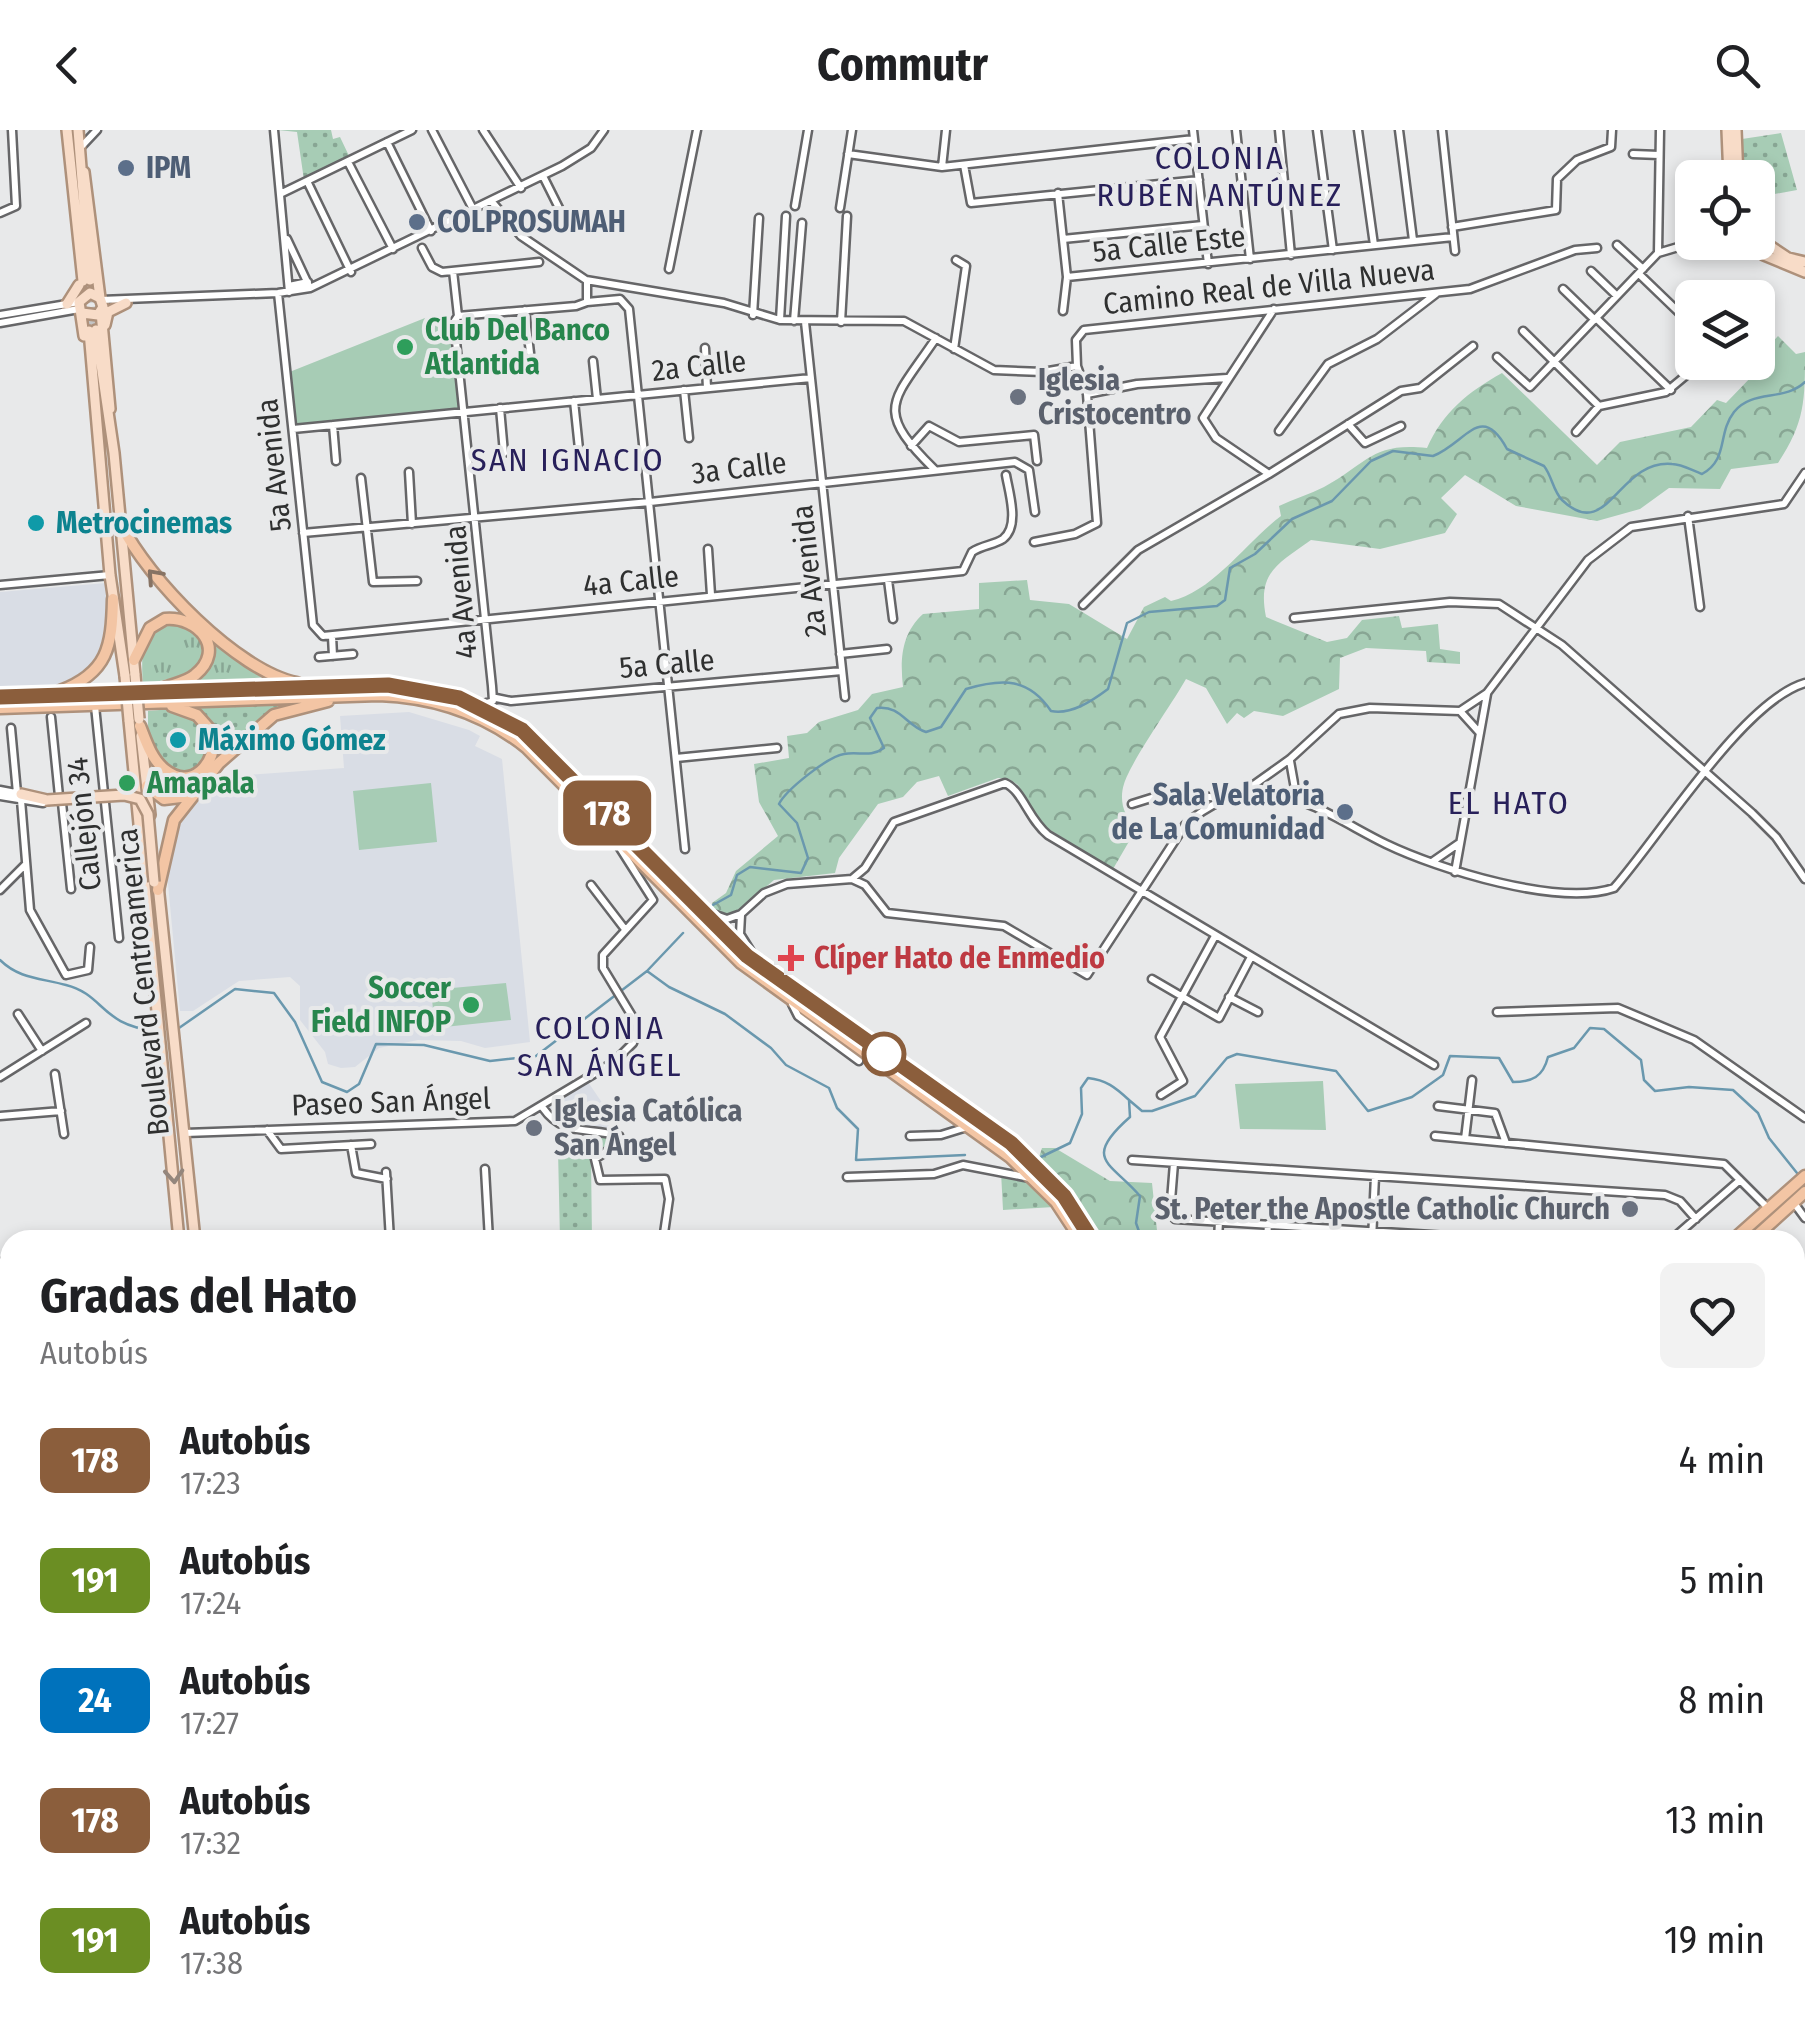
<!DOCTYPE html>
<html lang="es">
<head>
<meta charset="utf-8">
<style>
	body { margin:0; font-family:"Fira Sans Condensed",sans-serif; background:#f2f2f2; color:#202124; height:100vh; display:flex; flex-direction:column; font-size:38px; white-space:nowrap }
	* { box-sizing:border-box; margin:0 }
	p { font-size:32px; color:#757577 }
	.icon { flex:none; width:55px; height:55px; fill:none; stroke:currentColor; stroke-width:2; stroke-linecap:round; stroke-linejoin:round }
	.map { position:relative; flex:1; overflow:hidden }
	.details { position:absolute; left:0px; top:1100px; width:1805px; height:790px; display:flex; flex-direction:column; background:#fff; border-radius:30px 30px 0 0; box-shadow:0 5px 15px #0003 }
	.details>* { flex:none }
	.badge { padding:0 20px; border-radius:15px; font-size:35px; line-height:65px }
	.controls { position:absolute; left:1675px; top:30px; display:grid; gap:20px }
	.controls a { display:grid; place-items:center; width:100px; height:100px; border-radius:15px; background:#fff; box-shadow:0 5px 15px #0003; font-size:50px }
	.map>.badge { position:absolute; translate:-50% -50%; box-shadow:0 0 0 5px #fff }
	.round { display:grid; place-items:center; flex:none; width:105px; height:105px; border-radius:15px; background:#f2f2f2 }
	.overview { display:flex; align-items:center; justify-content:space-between; height:170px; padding:0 40px }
	h1 { font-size:48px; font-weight:700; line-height:75px }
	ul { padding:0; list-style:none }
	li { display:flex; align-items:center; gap:30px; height:120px; padding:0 40px }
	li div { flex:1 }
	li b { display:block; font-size:38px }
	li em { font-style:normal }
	li .badge { min-width:110px; font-weight:700; text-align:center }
	header { display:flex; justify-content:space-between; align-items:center; height:130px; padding:0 40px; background:#fff; font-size:45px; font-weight:700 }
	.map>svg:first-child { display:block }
	.industrial { fill:url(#industrial-furrows) }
	.built { fill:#d9dde5 }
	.grass { fill:url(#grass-tufts) }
	.forest { fill:url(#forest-crowns) }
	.park { fill:url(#park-dots) }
	.pitch { fill:#a7ccb5 }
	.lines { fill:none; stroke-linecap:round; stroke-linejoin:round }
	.stream { stroke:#6a98ae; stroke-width:2.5 }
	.major-tunnel { stroke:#c3c4c5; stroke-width:9; stroke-dasharray:9 4.5; stroke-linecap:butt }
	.minor-casing { stroke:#666668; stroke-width:11 }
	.major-casing { stroke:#ae917b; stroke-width:14 }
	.highway-casing { stroke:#ae917b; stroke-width:15 }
	.minor { stroke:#fff; stroke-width:6 }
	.major { stroke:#f8dcc8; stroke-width:9 }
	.highway { stroke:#f3c5a4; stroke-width:10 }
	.major-bridge-casing { stroke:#ae917b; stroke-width:14; stroke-linecap:butt }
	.major-bridge { stroke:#f8dcc8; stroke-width:9 }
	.oneway { stroke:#877364 }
	.oneway2 { stroke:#94867c }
	.line-casing { stroke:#fff; stroke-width:22 }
	.line { stroke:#8b5e3c; stroke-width:15 }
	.service-dot { fill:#5c6f8a; stroke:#e8e9ea; stroke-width:4 }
	.leisure-dot { fill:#2e9e5b; stroke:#e8e9ea; stroke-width:4 }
	.worship-dot { fill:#6b7280; stroke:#e8e9ea; stroke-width:4 }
	.culture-dot { fill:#0f9aa8; stroke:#e8e9ea; stroke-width:4 }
	.health-dot { fill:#e0444e; stroke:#e8e9ea; stroke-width:4 }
	.stop-dot { fill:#fff; stroke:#8b5e3c; stroke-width:5 }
	.labels { text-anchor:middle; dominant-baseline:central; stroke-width:8; stroke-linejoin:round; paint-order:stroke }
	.service-label { font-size:30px; font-weight:bold; fill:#4e5e75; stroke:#e8e9ea; text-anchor:start }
	.street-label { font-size:30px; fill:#2f3030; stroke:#e8e9ea }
	.leisure-label { font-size:30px; font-weight:bold; fill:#27864d; stroke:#e8e9ea; text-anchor:start }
	.worship-label { font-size:30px; font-weight:bold; fill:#5b616d; stroke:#e8e9ea; text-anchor:start }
	.culture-label { font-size:30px; font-weight:bold; fill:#0d838f; stroke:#e8e9ea; text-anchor:start }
	.health-label { font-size:30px; font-weight:bold; fill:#be3a42; stroke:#e8e9ea; text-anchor:start }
	.neighbourhood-label { font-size:32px; letter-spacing:2.5px; fill:#28205a; stroke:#e8e9ea }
</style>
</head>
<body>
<header><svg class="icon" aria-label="back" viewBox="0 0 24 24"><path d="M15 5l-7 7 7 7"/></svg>Commutr<svg class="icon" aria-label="search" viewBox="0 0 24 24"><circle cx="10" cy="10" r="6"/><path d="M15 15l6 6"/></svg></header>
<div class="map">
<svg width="1805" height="1890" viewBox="0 0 1805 1890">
	<defs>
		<pattern id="industrial-furrows" width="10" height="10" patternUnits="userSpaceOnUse" patternTransform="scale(2.5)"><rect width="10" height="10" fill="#f2d7dc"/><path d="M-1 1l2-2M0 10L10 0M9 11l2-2" fill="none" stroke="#d0b9bd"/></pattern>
		<pattern id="grass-tufts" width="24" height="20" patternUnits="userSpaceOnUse" patternTransform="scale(2.5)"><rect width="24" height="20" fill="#a7ccb5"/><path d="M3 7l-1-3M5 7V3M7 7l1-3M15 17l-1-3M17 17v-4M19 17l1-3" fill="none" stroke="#88a694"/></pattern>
		<pattern id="forest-crowns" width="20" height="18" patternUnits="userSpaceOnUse" patternTransform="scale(2.5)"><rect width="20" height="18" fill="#a7ccb5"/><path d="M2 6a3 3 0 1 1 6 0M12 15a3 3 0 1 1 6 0" fill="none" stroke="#88a694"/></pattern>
		<pattern id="park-dots" width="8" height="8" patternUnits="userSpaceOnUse" patternTransform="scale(2.5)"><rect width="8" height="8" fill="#a7ccb5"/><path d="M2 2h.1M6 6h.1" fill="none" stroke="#88a694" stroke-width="1.8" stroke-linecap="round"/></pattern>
	</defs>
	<rect width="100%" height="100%" fill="#e8e9ea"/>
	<path class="industrial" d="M160 1880H332L336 1890H162Z"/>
	<path class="built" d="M106 453 108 503 93 538 65 557 0 561V462Z
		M409 582 469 600 480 606 475 616 502 629 530 912 485 918 461 911 418 910 379 918 355 937 341 938 328 934 325 922 300 890V856L290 847 239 851 193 881H180L165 722 175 694 217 647 344 638 340 586Z
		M588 952 624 1005 621 1007 559 993 545 979Z
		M1012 1880H1122L1121 1890H1011Z"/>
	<path class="grass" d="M187 490 266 547 180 555 196 547 204 524 193 543 143 555C140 516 143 493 187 490Z
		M10 1630V1746L0 1737V1651Z"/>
	<path class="forest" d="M1778 206 1796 224 1805 222C1805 271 1805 292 1778 333L1731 339 1720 359 1669 358 1640 379 1597 391 1516 376 1465 345 1441 368 1457 384 1445 403 1380 419 1311 410C1278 434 1257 442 1266 487L1327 512 1347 508 1362 490 1399 486 1402 498 1438 494 1440 519 1460 522V534L1427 532 1426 521 1366 518 1340 528 1339 559 1283 586 1254 581 1244 588 1237 583 1227 594 1206 558 1186 549C1172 574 1131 631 1124 654 1119 669 1123 689 1138 696L1113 739 1037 692 1018 655 1009 649 998 648 948 666 939 646 917 652 903 667 878 674 839 728 835 743 774 750 738 781 725 786 715 782 712 773 726 763 736 741 778 706 759 672 754 634 789 628 787 606 807 603 819 592 858 580 872 564 903 557C900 530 901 504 923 484L979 479V453L1027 450 1030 470 1069 474 1127 509 1144 477 1165 467 1171 471C1214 461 1246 412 1281 386L1279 376C1294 369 1310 364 1324 357 1368 333 1372 312 1427 318 1443 282 1468 262 1502 243L1597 335 1620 312 1691 297 1717 270 1726 273 1754 244 1749 237Z
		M1042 1018H1055L1110 1051 1152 1053 1158 1110H1101L1089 1088 1038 1030Z"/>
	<path class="park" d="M278 0H331L333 9 340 7 350 28 304 50 297 2Z
		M1781 3 1797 60 1758 67V48L1743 47 1742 9Z
		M307 572 249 599 191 660 176 669 157 662 151 625 155 632 189 648 217 623C223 595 207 589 188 577Z
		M172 579 194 585 209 597 210 630 185 645 163 637 148 609V581Z
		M609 1005 615 1012 599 1019 591 1028 592 1110H560L558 1020 594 1006Z
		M1001 1042 1033 1052 1054 1077 1003 1080Z"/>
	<path class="pitch" d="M457 187 465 280 293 298 287 243 425 188Z
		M431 653 437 712 359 720 353 661Z
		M506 853 511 890 435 898 431 860Z
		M1323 951 1326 1000 1240 999 1235 954Z"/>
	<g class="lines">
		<path class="stream" d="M713 775 731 765 737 745 750 737 801 743 808 728 797 693 779 674C786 660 827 627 844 624 859 621 870 628 884 618L870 588 877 578C901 575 906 596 926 602L941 597 966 559C1003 548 1029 548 1051 581 1071 585 1092 571 1108 559L1127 493 1149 482 1217 476 1225 470 1230 438 1255 424 1292 389 1332 371 1371 331 1393 321 1433 326C1466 313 1481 271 1507 319L1544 336C1552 346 1553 361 1562 370 1608 414 1618 329 1672 334 1682 334 1693 341 1702 344 1729 329 1717 304 1734 282 1752 259 1784 272 1805 252
			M0 830C19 849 41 848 66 855 105 865 100 895 156 901
			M647 841 669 857 725 884 771 918 786 935 829 958 837 978 858 999 856 1030 965 1025
			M179 898 235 859 274 863 295 892 322 952 347 962 359 954 376 914 424 915 490 931 536 926 647 841 683 803
			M1129 970 1142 981H1152L1195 966 1227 928 1237 924 1336 941 1368 981 1412 967 1443 945 1450 926 1499 928 1513 952C1532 952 1543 947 1548 927L1574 918 1590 898 1604 899 1641 930 1644 950 1655 961 1689 957 1733 960 1758 983 1769 1008 1797 1043
			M1041 1027 1070 1013 1082 984 1081 958 1088 948C1106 950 1115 957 1129 970L1130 987C1081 1030 1111 1032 1140 1066L1136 1093 1142 1110
			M1795 1733 1805 1734"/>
		<path class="major-tunnel" d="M90 150 96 200
			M83 151 89 201"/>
		<defs>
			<path id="minor" d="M274 0 289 162
				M432 0 474 81
				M483 0 521 58
				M1193 0 1208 134
				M1236 0 1250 129
				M1279 0 1291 125
				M1317 0 1333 120
				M1358 0 1374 115
				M1399 0 1413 110
				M1442 0 1455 121
				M387 12 431 101
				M81 17 97 0
				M848 24 942 37 1194 9
				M1633 24 1659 25
				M348 32 393 119
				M964 35 971 73 1199 50
				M942 37 946 0
				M543 46 566 92
				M307 51 351 142
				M1058 63 1067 147 1063 181
				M280 64 412 0
				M493 73 521 106 586 150 724 173 780 190 904 191 994 240 1043 242 1077 236
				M795 76 808 0
				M840 78 852 0
				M0 83 16 76 12 0
				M1452 97 1556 80 1557 49 1577 30 1611 17 1612 0
				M287 109 310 158
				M1063 109 1203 95
				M1617 115 1643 139
				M422 118 432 137 442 142 539 132
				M1658 123 1660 0
				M669 139 697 0
				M453 141 458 186 454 192 492 556 493 571 480 575
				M1591 141 1617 166
				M1639 144 1692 195
				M1067 147 1453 107
				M289 156 308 152
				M1563 159 1595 190
				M278 163 313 495 323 506 963 441 972 422C982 415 994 415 1003 409 1020 396 1009 363 1006 345
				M101 170 278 163 310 158 562 36 591 18 604 0
				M587 172 620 169 629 179 685 719
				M1274 179 1203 288 1216 308 1269 344 1401 261 1420 258 1473 216
				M525 180 530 223
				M0 185 79 172
				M753 185 759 88
				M458 186 576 176 587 172V151
				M1596 188 1671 260
				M780 190 786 86
				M794 191 802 93
				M805 192 845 567
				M841 192 847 86
				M0 193 79 179
				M1523 201 1599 276 1666 262 1702 232
				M705 218 707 258
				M954 219 966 136 956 130
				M1497 227 1530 257 1658 123 1695 112
				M593 231 597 269
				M1731 232 1735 236
				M684 260 689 308
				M1087 264 1137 254 1227 248
				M574 271 579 319
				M500 278 504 323
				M1348 294 1365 313 1401 296
				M333 295 336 331
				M293 299 811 248
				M1279 301 1328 234 1377 209 1437 163
				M1576 302 1599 276
				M911 316 929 296 959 312 1034 305 1037 331
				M934 339C872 278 893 272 936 208
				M409 342 412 394
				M361 348 373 452 417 451
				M1688 386 1700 477
				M303 403 650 372 1015 332 1029 340 1035 382
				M1034 412 1075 404 1097 393 1087 264 1077 236 1076 210 1084 200 1470 159 1575 120 1597 118
				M708 419 711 465
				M888 450 893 489
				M0 455 110 445
				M1083 475 1138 420 1269 344
				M1294 488 1450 472 1499 474 1562 515 1752 683 1776 707 1805 749
				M332 506 333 526
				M840 524 887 519
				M319 527 353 524
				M496 568 511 571 842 541
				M95 576 119 808
				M1460 581 1479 602
				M51 587 59 666
				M11 598 17 663
				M676 628 777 618
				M1290 631 1297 670
				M0 660 21 664
				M1241 664 1290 629 1339 584 1370 578 1460 581 1487 563 1588 430 1631 397 1784 374 1805 343
				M0 666 43 673
				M21 670 30 780 66 845 88 840 90 817
				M62 673 71 759
				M1132 674 1164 664 1224 668
				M1432 732 1458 714
				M1455 742 1487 564
				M852 749 865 738 894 692 1005 653C1023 661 1028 689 1048 705L1434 935
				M591 755 624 798
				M0 760 26 734
				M707 782 727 789 741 784 764 763 787 754 852 749 865 755 887 783 1004 796 1087 845 1185 695C1210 672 1240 659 1275 664 1314 671 1351 697 1386 714 1438 739 1559 777 1614 758 1660 706 1743 571 1805 553
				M741 785 740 804 755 828
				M1152 849 1219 888 1251 827
				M1229 867 1258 882
				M792 874 798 886 859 931
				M1497 882 1618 878 1694 910 1805 988
				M18 884 42 921
				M55 944 64 1004
				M0 947 86 893
				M1161 965 1183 951 1160 907 1215 806
				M1438 976 1495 983 1506 1013
				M543 978C563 1007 590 997 619 1006L618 1014 595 1029 600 1050 665 1049 669 1069 663 1110
				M0 986 61 981
				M267 1000 281 1019 371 1014
				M185 1003 515 991 614 932 633 913 638 896 603 838V825L653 770 618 715
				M910 1006 941 1005 967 997
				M1435 1006 1724 1034 1768 1078
				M1465 1009 1472 950
				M351 1015 356 1043 387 1049
				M1132 1030 1665 1065 1680 1071 1696 1089
				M1174 1033 1170 1083 1175 1089 1513 1110
				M485 1039 489 1110
				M386 1042 390 1110
				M847 1047 934 1044 963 1035 1030 1048
				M1794 1073 1805 1088
				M1218 1110 1219 1091
				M1267 1110 1268 1094
				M1372 1110 1375 1046
				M1671 1110 1740 1050
				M0 1132 10 1137
				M1795 1243 1805 1236
				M1795 1282 1805 1274
				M1795 1322 1805 1325
				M0 1331 10 1328
				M1795 1385 1805 1356
				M1795 1408 1805 1409
				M0 1441 10 1450
				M1795 1460H1805
				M0 1487 10 1497
				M1795 1506 1805 1510
				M0 1537 10 1546
				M1795 1559 1805 1562
				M0 1586 10 1595
				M1795 1613 1805 1616
				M0 1635 10 1616
				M1795 1695 1805 1690
				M0 1768 10 1776
				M0 1817 10 1819
				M0 1872 10 1871
				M158 1880 159 1890
				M757 1880 771 1882
				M1008 1880 1009 1890
				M1709 1880 1710 1890
				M1767 1880 1776 1890
				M1609 1881 1619 1890
				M18 1890 19 1880
				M584 1890 586 1880
				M689 1890 690 1880
				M933 1890 997 1880
				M1136 1890V1889
				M1151 1890 1158 1880
				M1358 1890 1365 1880
				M1481 1890 1488 1880
				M1534 1890H1541"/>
			<path id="major" d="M67 0 83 151
				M78 0 90 150
				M1727 0 1729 48
				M1736 0 1738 48
				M84 42 100 168
				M1758 108 1788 128 1805 132
				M1750 112 1764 125 1805 142
				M67 174 79 155
				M101 182 110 279
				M82 183 98 185 103 177 100 168 90 163 79 172 84 206
				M105 195 108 182 126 173
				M96 200 114 323 135 545
				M89 201 110 445 125 546
				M129 590 179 1110
				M141 606 150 685
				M21 664 47 670
				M158 755 195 1110
				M342 1880 346 1890
				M355 1880 358 1890"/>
			<path id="highway" d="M121 394C147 448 238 542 297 553
				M134 530 150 498 165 489C198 486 227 519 195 545 187 552 174 554 164 558
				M60 561C108 543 112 516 113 469
				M0 567 388 555 459 568 508 590 535 610 747 826 1011 1013 1063 1066 1093 1110
				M0 578 379 565C433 567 483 583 526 617L741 833 1010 1027 1056 1072 1081 1110
				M140 596C146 611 151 628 164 639 192 662 217 633 214 604L197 585 172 576
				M147 656 164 669 189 666
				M158 760 174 690 219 633 274 585 328 571
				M1733 1110 1805 1046
				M1752 1110 1805 1062
				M1795 1778 1805 1789
				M1795 1792 1805 1803
				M1164 1890 1171 1880
				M1179 1890 1186 1880"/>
		</defs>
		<use href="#minor" class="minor-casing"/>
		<use href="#major" class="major-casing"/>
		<use href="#highway" class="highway-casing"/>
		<use href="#minor" class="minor"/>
		<use href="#major" class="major"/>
		<use href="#highway" class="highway"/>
		<defs>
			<path id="major-bridge" d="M135 545 139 589
				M125 546 129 590
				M47 670 124 665 140 669 148 684 154 752"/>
		</defs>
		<use href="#major-bridge" class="major-bridge-casing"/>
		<use href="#major-bridge" class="major-bridge"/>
	</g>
	<defs><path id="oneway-chevron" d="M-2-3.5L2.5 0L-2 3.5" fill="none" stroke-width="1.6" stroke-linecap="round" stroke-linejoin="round" transform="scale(2.5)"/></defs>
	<use class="oneway" href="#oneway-chevron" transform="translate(154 446) rotate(-132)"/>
	<use class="oneway2" href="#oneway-chevron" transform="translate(174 1046) rotate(86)"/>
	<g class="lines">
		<defs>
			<path id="line" d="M0 567 388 555 459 568 522 600 747 826 1011 1013 1064 1066 1092 1110"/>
		</defs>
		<use href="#line" class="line-casing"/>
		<use href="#line" class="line"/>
	</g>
	<g class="service-dot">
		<circle cx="126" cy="38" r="10"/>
		<circle cx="417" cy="92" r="10"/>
		<circle cx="1345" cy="682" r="10"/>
	</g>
	<g class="leisure-dot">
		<circle cx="405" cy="217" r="10"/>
		<circle cx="127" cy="653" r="10"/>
		<circle cx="471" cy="875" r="10"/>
	</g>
	<g class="worship-dot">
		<circle cx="1018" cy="267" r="10"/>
		<circle cx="534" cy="998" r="10"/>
		<circle cx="1630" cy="1079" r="10"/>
	</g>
	<g class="culture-dot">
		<circle cx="36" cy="393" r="10"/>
		<circle cx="178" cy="610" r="10"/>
	</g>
	<path class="health-dot" d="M786 813h10v10h10v10h-10v10h-10v-10h-10v-10h10z"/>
	<circle class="stop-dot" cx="884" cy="924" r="20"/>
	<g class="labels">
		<g class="service-label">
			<text x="146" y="38">IPM</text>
			<text x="437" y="92">COLPROSUMAH</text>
			<text x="1325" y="665" text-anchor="end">Sala Velatoria<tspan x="1325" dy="34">de La Comunidad</tspan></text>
		</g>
		<g class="street-label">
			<text transform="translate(1169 114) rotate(-6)">5a Calle Este</text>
			<text transform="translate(1269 157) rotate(-6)">Camino Real de Villa Nueva</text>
			<text transform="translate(699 236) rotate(-6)">2a Calle</text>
			<text transform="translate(274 335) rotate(-96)">5a Avenida</text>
			<text transform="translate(739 338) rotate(-7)">3a Calle</text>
			<text transform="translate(809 441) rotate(-96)">2a Avenida</text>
			<text transform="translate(631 451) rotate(-6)">4a Calle</text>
			<text transform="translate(461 462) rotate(-95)">4a Avenida</text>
			<text transform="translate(667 534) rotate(-5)">5a Calle</text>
			<text transform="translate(84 694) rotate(-96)">Callejón 34</text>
			<text transform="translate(143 852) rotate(-96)">Boulevard Centroamerica</text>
			<text transform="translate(391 972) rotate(-2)">Paseo San Ángel</text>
		</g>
		<g class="leisure-label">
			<text x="425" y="200">Club Del Banco<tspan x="425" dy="34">Atlantida</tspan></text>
			<text x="147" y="653">Amapala</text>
			<text x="451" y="858" text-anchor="end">Soccer<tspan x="451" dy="34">Field INFOP</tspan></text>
		</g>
		<g class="worship-label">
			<text x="1038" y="250">Iglesia<tspan x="1038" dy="34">Cristocentro</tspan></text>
			<text x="554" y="981">Iglesia Católica<tspan x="554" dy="34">San Ángel</tspan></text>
			<text x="1610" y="1079" text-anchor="end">St. Peter the Apostle Catholic Church</text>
		</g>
		<g class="culture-label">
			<text x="56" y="393">Metrocinemas</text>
			<text x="198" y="610">Máximo Gómez</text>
		</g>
		<g class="health-label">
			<text x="814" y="828">Clíper Hato de Enmedio</text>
		</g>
		<g class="neighbourhood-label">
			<text x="1220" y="28">COLONIA<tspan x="1220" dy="37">RUBÉN ANTÚNEZ</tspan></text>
			<text x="568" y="330">SAN IGNACIO</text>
			<text x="1509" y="673">EL HATO</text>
			<text x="600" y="898">COLONIA<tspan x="600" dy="37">SAN ÁNGEL</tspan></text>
		</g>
	</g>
</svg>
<div class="controls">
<a><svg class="icon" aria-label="locate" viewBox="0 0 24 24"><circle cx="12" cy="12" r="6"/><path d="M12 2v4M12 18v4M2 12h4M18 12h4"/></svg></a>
<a><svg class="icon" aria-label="layers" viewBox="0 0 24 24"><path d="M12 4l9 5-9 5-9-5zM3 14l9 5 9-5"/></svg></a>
</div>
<b class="badge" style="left:607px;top:683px;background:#8b5e3c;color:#fff">178</b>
<section class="details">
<div class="overview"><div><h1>Gradas del Hato</h1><p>Autobús</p></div><a class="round"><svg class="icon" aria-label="heart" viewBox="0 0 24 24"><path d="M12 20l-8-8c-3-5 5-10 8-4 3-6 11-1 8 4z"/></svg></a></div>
<ul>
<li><span class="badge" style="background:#8b5e3c;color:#fff">178</span><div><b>Autobús</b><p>17:23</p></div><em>4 min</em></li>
<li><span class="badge" style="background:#6b8e23;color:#fff">191</span><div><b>Autobús</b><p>17:24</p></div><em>5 min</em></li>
<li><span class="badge" style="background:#0072bc;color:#fff">24</span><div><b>Autobús</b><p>17:27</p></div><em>8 min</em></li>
<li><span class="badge" style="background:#8b5e3c;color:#fff">178</span><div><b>Autobús</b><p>17:32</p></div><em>13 min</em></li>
<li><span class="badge" style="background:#6b8e23;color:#fff">191</span><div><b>Autobús</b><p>17:38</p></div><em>19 min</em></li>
</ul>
</section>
</div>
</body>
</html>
